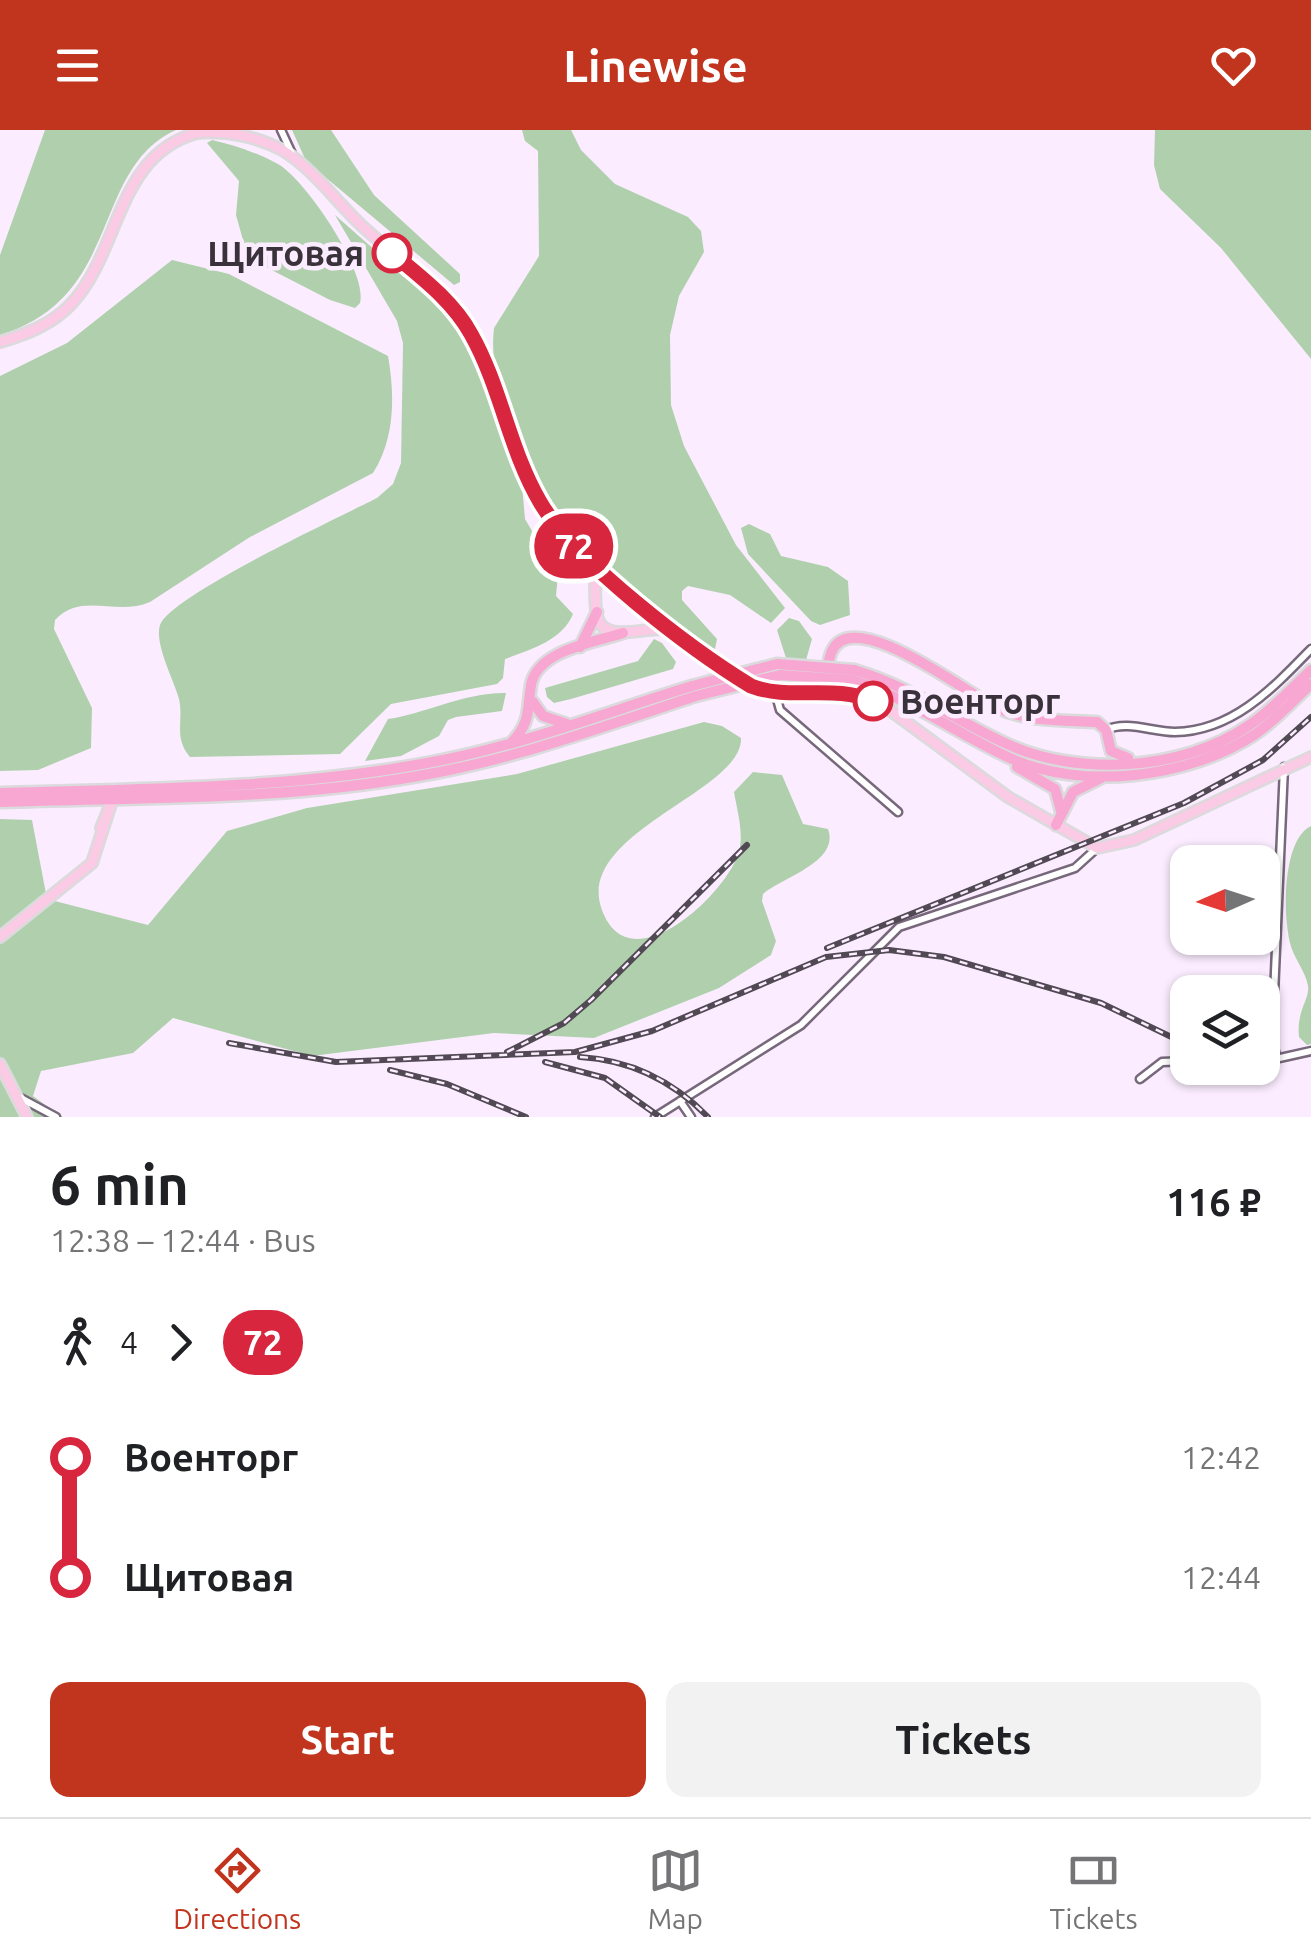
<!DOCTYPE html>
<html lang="en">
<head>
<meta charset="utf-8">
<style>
	body { margin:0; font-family:Ubuntu,sans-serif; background:#f2f2f2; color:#202124; height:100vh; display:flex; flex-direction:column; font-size:38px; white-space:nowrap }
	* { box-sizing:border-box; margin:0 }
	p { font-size:32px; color:#757577 }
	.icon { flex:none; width:55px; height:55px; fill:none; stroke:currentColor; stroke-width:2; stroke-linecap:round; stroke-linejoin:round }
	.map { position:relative; height:987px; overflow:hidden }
	.details { display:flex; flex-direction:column; background:#fff; flex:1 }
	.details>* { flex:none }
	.badge { padding:0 20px; border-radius:32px; font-size:35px; line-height:65px }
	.needle { width:65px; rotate:267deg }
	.fabs { position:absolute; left:1170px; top:715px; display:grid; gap:20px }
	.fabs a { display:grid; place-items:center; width:110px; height:110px; border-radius:20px; background:#fff; box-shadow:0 2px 8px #0004; font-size:50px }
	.map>.badge { position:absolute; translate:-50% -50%; box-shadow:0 0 0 5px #fff }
	.legs { display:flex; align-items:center; gap:15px; height:110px; padding:0 50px; font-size:32px }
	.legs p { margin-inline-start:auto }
	.head { display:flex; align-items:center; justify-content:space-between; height:170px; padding:0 50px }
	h1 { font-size:55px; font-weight:700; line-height:75px }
	.primary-button { display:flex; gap:20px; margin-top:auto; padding:20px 50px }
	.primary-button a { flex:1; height:115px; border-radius:20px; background:#c1351f; color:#fff; font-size:40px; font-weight:700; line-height:115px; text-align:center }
	.primary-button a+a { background:#f2f2f2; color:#202124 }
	ul { padding:0 50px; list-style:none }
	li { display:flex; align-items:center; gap:35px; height:120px; font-size:38px }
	li i { display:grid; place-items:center; width:15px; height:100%; margin:0 12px; background:currentColor }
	li i::after { content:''; width:25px; height:25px; margin:-12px; border:8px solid; border-radius:50%; background:#fff }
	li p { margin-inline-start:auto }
	li:first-child i { background:linear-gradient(#0000 50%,currentColor 0) }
	li:last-child i { background:linear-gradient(currentColor 50%,#0000 0) }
	header { display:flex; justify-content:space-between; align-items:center; height:130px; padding:0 50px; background:#c1351f; color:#fff; font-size:45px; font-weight:700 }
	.menu { display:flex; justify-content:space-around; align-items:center; height:140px; border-top:2px solid #e0e0e0; background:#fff; font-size:28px; color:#757577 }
	.menu a { display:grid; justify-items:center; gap:5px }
	.menu .active { color:#c1351f }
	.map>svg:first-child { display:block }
	.green { fill:#b0d0ad }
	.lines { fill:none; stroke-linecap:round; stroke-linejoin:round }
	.minor-casing { stroke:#77697b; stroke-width:11 }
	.major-casing { stroke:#dbdadc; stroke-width:14 }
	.highway-casing { stroke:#dbdadc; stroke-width:15 }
	.minor { stroke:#fff; stroke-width:6 }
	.major { stroke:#fbcae4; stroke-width:9 }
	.highway { stroke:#f8a6d2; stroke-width:10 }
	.rail-casing { stroke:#514953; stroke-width:6 }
	.rail { stroke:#fbedff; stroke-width:2.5; stroke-dasharray:8; stroke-linecap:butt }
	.highway-bridge-casing { stroke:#dbdadc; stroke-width:15; stroke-linecap:butt }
	.highway-bridge { stroke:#f8a6d2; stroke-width:10 }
	.line-1-casing { stroke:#fff; stroke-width:22 }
	.line-1 { stroke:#d7263d; stroke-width:15 }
	.stop-1-dot { fill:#fff; stroke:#d7263d; stroke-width:5 }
	.labels { text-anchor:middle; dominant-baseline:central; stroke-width:9; stroke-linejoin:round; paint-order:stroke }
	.stop-label { font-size:35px; font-weight:bold; fill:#39323b; stroke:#fbedff; text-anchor:end }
</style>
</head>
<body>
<header><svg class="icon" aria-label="menu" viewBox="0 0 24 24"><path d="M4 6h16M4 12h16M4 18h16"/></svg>Linewise<svg class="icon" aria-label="heart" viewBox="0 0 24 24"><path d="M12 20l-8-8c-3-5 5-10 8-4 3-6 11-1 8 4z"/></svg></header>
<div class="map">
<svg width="1311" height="987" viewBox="0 0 1311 987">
	<rect width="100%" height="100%" fill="#fbedff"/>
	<path class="green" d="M45 0H176C90 39 124 167 0 205V125Z
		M292 0H331L374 65 460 144V152L454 155 306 31Z
		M522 0H571L581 20 615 54 688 87 701 101 704 122 679 166 670 205 671 275 684 316 736 415 785 478 771 493 730 465 688 456 682 461V470L717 509 715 519C696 515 675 492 659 479 637 462 612 446 592 427 543 379 485 267 494 198L539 126 538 21 525 11Z
		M1155 0H1311V229L1221 118 1160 59 1154 35Z
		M212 10C234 15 258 23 278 34 306 50 368 142 360 173L355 178 330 170 248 128 236 85 239 51 207 13Z
		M335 85 436 174 463 209 490 266 522 355 525 389 558 445 556 466 573 484C562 511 529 520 505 529L503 548 497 554 391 574 340 624 190 627C173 607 184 591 179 569 174 550 154 514 160 495 170 466 342 386 377 368L393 354 401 333 403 213 397 191Z
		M172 130 229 144 388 226C395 265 395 309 373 343L250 407 150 472C116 487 82 461 55 490L54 499 92 578 91 618 38 640 0 641V246L67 213Z
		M749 394 770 404 781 426 828 437 848 451 850 485 820 495 811 491 748 424 741 398Z
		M789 488 799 491 812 509 806 530 786 528 777 500Z
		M654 509 662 513 676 532 673 539 571 569 554 573 547 567 545 558 638 531Z
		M506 563 502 581 456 587 448 590 439 606 401 626 365 631 388 589C424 584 465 562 506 563Z
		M704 592 722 596 741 608C743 662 573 703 602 780 630 856 727 763 739 722 744 703 737 680 734 662L753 642 782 645 803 694 828 699C840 732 783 747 763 764L762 771 776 811 771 825 719 858 594 908 494 903 312 926 173 888 133 923 41 941 33 966 62 987H0V689L32 690 47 769 148 795 227 701 307 678 517 644Z
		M1311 696V914L1307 915 1299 907C1296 881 1310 869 1308 856 1306 842 1293 827 1290 813 1283 785 1282 710 1311 696Z"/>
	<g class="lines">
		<defs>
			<path id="minor" d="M281 0 294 28
				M775 562 780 580 898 682
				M1106 600C1127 590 1152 602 1175 602 1233 601 1273 558 1311 519
				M1277 929 1272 910 1284 637
				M1262 932 1311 921
				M1140 949 1162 932 1188 931
				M17 966 56 987
				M680 971 691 987
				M655 987 801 895 899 797 1075 738 1097 718"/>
			<path id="major" d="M0 212C27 204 53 194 72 173 121 120 116 25 197 3 226 0 259 7 284 21 313 39 336 71 360 94 398 130 447 159 472 206 506 268 513 341 558 398 595 446 698 523 751 555L775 562 827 559 883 575 1008 667 1097 718 1134 710 1311 627
				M591 433C599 453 592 473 598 489 607 515 651 494 672 500
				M0 807 92 733 112 671 101 698
				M0 934 27 987"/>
			<path id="highway" d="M580 517 597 482
				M854 540C910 556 953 589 1005 613 1076 647 1182 641 1248 596 1271 581 1291 559 1311 540
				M852 550C909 568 956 603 1010 628 1082 661 1188 648 1254 605 1275 591 1293 571 1311 554
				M827 559C827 548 827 531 832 521 853 474 971 566 997 578 1029 592 1062 590 1097 592L1106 600 1111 621 1128 628
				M533 572 543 586 567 594
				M512 612C531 592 527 580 531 555 537 520 596 512 623 503
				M1017 637 1055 659 1061 681
				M0 663C142 659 287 659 427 633 517 617 604 583 692 556
				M0 672C139 667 280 671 418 646 513 630 605 596 696 566
				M1056 695 1073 662 1101 648"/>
		</defs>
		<use href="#minor" class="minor-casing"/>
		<use href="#major" class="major-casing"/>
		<use href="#highway" class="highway-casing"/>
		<use href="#minor" class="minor"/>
		<use href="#major" class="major"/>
		<use href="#highway" class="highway"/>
		<defs>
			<path id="rail" d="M827 818 1184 673 1263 630 1311 587
				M229 913 336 932 575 922 652 901 826 827 889 820 944 827 1101 873 1188 915
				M507 922 564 893 591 870 747 715
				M580 927C631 930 673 951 708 987
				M545 932 605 948 660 987
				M390 940 447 954 526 987"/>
		</defs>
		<use href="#rail" class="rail-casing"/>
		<use href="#rail" class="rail"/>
		<defs>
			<path id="highway-bridge" d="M692 556 777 534 854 540
				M696 566 780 545 852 550"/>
		</defs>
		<use href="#highway-bridge" class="highway-bridge-casing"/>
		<use href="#highway-bridge" class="highway-bridge"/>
	</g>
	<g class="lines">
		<defs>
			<path id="line-1" d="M392 123C421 147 453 171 471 204 501 257 509 319 540 372 574 431 692 520 751 556 790 571 833 554 873 571"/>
		</defs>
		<use href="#line-1" class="line-1-casing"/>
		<use href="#line-1" class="line-1"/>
	</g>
	<g class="stop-1-dot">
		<circle cx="392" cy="123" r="18"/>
		<circle cx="873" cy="571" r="18"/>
	</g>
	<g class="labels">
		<g class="stop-label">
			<text x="364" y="123">Щитовая</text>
			<text x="900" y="571" text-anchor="start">Военторг</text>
		</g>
	</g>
</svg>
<div class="fabs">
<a><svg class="needle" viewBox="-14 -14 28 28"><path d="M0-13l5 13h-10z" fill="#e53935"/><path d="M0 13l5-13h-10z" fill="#757577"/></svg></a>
<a><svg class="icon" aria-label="layers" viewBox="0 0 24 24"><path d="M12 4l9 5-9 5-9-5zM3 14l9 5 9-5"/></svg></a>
</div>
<b class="badge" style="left:574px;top:416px;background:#d7263d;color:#fff">72</b>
</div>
<section class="details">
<div class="head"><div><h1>6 min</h1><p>12:38 – 12:44 · Bus</p></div><b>116 ₽</b></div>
<div class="legs"><svg class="icon" aria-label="walk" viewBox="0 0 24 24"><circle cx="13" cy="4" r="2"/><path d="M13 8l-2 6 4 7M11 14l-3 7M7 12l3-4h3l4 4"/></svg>4<svg class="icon" aria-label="forward" viewBox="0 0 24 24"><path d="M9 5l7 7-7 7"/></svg><b class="badge" style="background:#d7263d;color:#fff">72</b></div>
<ul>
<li><i style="color:#d7263d"></i><b>Военторг</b><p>12:42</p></li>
<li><i style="color:#d7263d"></i><b>Щитовая</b><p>12:44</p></li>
</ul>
<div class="primary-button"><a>Start</a><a>Tickets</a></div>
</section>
<nav class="menu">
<a class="active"><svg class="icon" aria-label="directions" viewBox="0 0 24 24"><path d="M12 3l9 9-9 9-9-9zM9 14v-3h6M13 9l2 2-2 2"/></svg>Directions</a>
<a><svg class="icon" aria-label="map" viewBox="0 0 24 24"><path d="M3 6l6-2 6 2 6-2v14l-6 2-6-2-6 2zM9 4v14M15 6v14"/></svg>Map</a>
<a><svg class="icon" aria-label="tickets" viewBox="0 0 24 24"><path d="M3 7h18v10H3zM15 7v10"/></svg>Tickets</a>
</nav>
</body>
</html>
